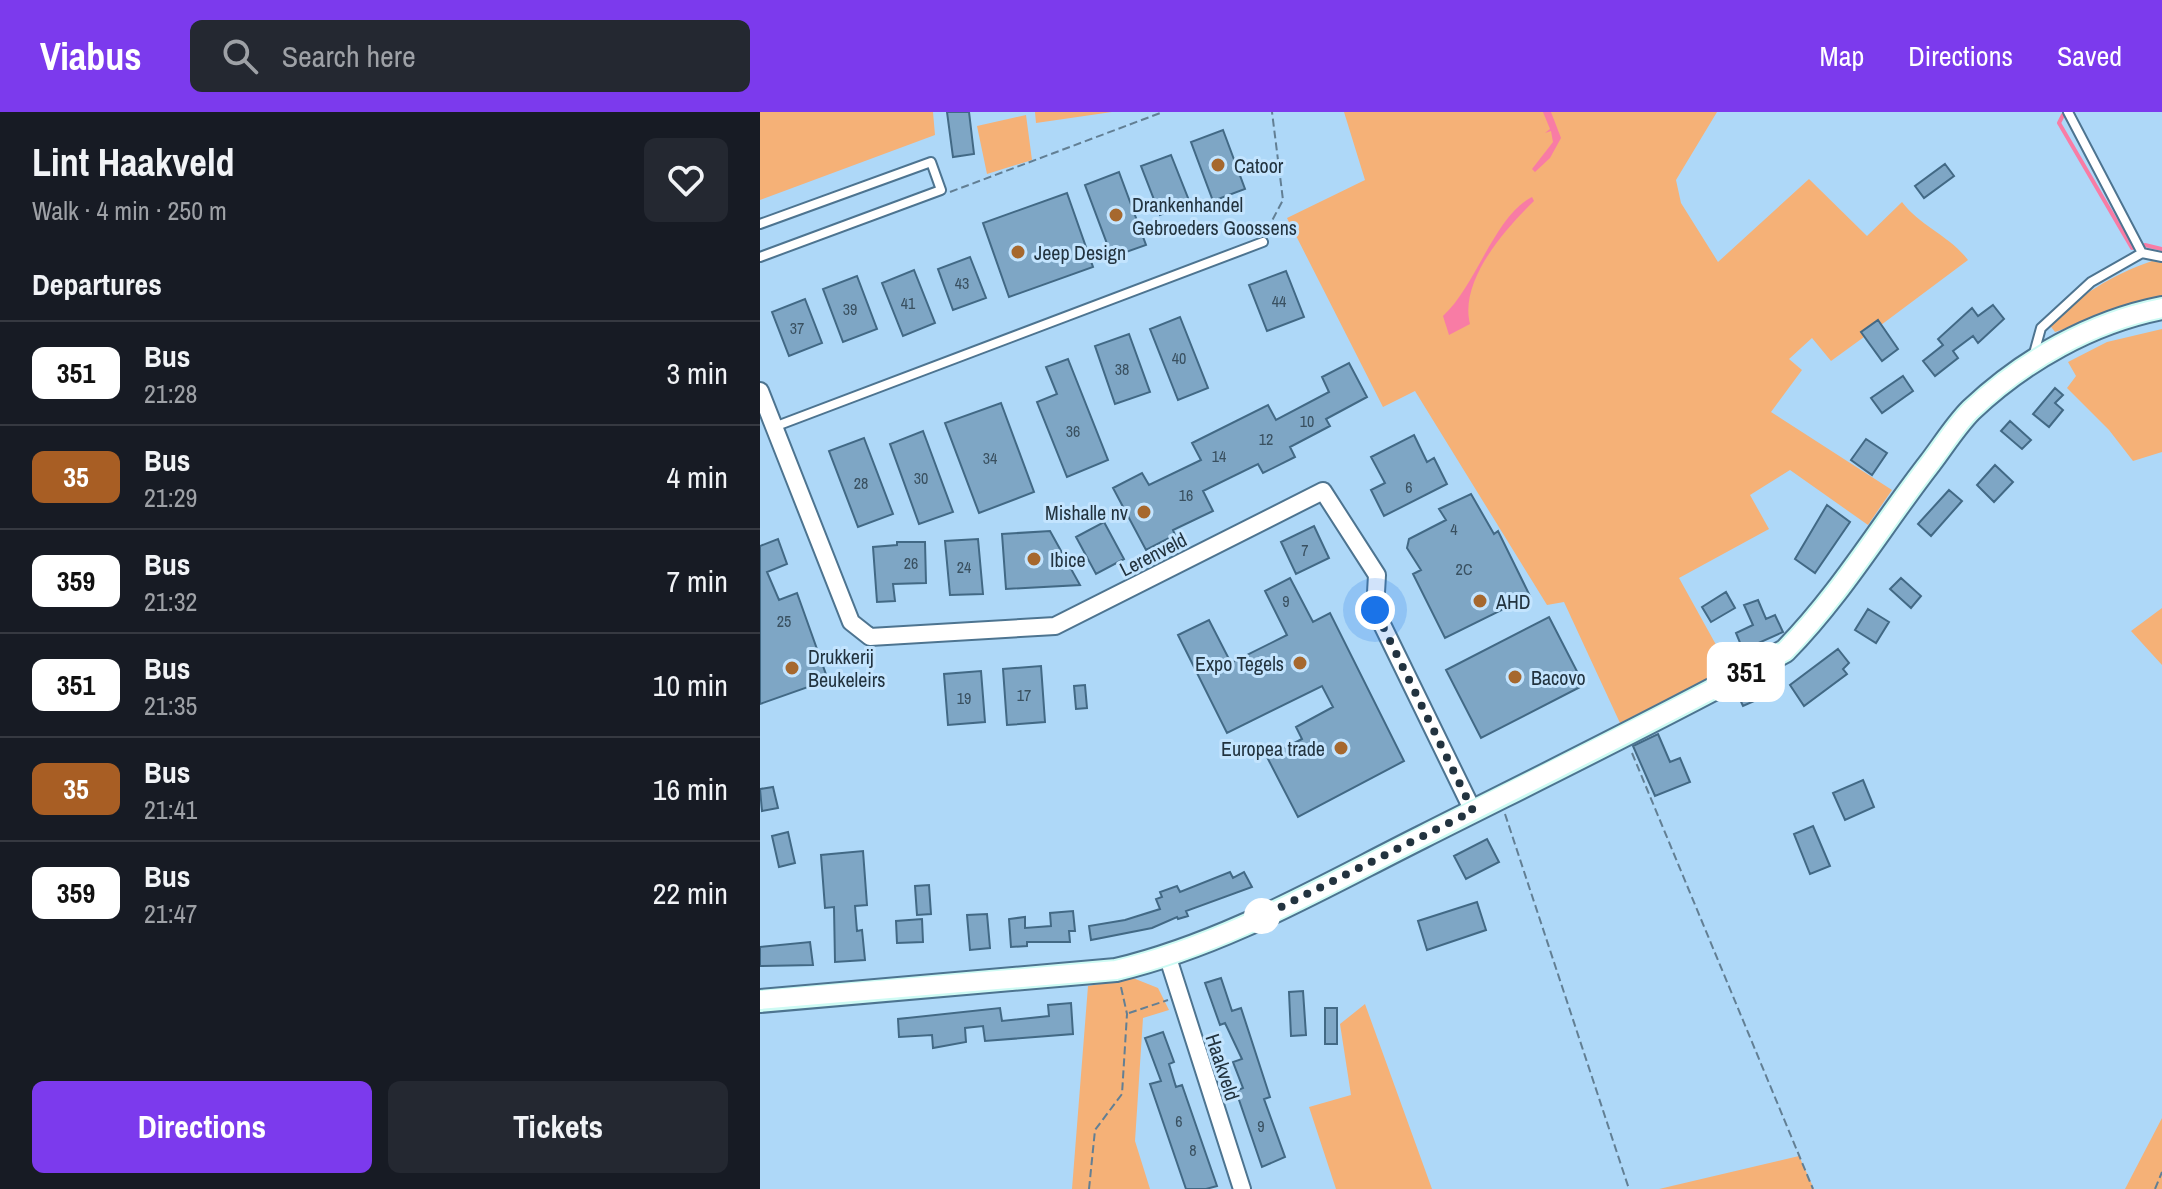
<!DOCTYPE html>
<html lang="en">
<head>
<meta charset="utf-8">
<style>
	body { margin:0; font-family:"Archivo Narrow",sans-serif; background:#242831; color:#f1f3f6; height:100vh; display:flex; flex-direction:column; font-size:30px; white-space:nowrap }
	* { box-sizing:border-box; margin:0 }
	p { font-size:26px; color:#9ea1a6 }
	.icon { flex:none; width:44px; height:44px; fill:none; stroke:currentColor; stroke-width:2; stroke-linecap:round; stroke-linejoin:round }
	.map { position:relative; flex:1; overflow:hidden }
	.panel { display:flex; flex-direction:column; background:#171b24; width:760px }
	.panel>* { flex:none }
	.badge { padding:0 16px; border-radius:12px; font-size:28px; line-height:52px }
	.you { position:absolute; width:40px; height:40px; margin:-20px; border:6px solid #fff; border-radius:50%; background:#1a73e8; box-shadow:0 0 0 12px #1a73e833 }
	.map>.badge { position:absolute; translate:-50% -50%; box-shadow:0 0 0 4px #fff }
	h2 { padding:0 32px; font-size:30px; line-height:72px }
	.round { display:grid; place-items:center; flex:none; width:84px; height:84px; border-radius:12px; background:#242831 }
	.headline { display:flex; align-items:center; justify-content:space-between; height:136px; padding:0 32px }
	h1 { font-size:38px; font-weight:700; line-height:60px }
	.button { display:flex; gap:16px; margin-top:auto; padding:16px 32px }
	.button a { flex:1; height:92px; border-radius:12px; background:#7c3aed; color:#fff; font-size:32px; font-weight:700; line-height:92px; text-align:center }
	.button a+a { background:#242831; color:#f1f3f6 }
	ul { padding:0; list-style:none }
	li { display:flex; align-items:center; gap:24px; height:104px; padding:0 32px; border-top:2px solid #363941 }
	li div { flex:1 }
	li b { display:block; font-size:30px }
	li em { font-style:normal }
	li .badge { min-width:88px; font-weight:700; text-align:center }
	header { display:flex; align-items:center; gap:48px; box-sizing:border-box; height:112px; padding:0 40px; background:#7c3aed; color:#fff }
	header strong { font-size:38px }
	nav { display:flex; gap:44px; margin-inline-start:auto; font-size:28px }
	.search { width:560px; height:72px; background:#242831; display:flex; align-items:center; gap:20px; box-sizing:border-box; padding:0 28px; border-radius:12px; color:#9ea1a6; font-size:30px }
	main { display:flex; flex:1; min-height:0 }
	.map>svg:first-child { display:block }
	.green { fill:#f5b177 }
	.water { fill:#f87ca5 }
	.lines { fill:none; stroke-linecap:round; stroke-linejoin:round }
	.stream { stroke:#f87ca5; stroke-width:4 }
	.building { fill:#7ea6c5; stroke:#426985; stroke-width:2 }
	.lane-casing { stroke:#4d7490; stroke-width:12 }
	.street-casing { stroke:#4d7490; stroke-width:20 }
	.secondary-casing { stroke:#4d7490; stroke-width:26 }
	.path { stroke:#627f94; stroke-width:2; stroke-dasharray:8 4; stroke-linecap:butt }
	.lane { stroke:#fff; stroke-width:8 }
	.street { stroke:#fff; stroke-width:16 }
	.secondary { stroke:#cefbf4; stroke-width:22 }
	.line-casing { stroke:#fff; stroke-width:18 }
	.line { stroke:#fff; stroke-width:12 }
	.walk { stroke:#22333f; stroke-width:8; stroke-dasharray:0 14.4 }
	.poi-dot { fill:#a6682e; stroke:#c3e4fe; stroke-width:3 }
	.stop-dot { fill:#fff; stroke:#fff; stroke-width:4 }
	.labels { text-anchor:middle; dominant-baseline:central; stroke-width:6; stroke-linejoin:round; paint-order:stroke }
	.number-label { font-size:16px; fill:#395060 }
	.poi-label { font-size:20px; fill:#22333f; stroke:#c3e4fe; text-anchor:start }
	.street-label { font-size:20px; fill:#22333f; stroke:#c3e4fe }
</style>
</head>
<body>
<header>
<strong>Viabus</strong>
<div class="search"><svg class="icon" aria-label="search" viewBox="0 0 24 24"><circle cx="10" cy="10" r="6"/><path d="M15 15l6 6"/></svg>Search here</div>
<nav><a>Map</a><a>Directions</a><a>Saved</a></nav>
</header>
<main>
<section class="panel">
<div class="headline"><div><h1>Lint Haakveld</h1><p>Walk · 4 min · 250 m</p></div><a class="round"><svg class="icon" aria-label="heart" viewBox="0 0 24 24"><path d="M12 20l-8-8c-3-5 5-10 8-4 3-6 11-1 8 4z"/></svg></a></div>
<h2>Departures</h2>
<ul>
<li><span class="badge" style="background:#fff;color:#111">351</span><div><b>Bus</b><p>21:28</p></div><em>3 min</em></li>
<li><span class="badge" style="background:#a85e24;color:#fff">35</span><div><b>Bus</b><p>21:29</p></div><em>4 min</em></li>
<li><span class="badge" style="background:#fff;color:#111">359</span><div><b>Bus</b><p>21:32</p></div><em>7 min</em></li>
<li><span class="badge" style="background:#fff;color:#111">351</span><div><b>Bus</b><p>21:35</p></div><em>10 min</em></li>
<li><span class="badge" style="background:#a85e24;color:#fff">35</span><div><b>Bus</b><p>21:41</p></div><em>16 min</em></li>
<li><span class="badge" style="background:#fff;color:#111">359</span><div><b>Bus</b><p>21:47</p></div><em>22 min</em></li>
</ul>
<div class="button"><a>Directions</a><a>Tickets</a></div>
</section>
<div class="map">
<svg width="1402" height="1077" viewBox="0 0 1402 1077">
	<rect width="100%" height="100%" fill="#aed8f8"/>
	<path class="green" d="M0 0H173L175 23 0 88Z
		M275 0H352L276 11Z
		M584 0H957L916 68 921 91 958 150 1049 67 1107 124 1142 90C1160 114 1190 124 1208 148L1121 213 1102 220 1104 225 1071 249 1052 226 1029 247 1042 258 1011 300 1132 378 1108 413 1030 358 990 383 1009 417 919 466 970 558 860 611 804 490 787 493 655 279 623 295 527 106 605 68Z
		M266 3 272 48 227 62 217 14Z
		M1392 149 1402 151V184L1295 220 1289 212C1321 183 1351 163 1392 149Z
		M1402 217V340L1373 349 1349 318 1307 276 1316 264 1308 250 1347 230Z
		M1402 496V553L1371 519Z
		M373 866 398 876 409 898 383 906 375 1029 390 1077H312L328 874Z
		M605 892 672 1077H576L549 995 591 983 580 912Z
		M1402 1006V1077H1365Z
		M1039 1044 1054 1077H899Z"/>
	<path class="water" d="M783 0H791L801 26 790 46 775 60 772 57 793 30 791 19 785 21 790 17Z
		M772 85 774 89C745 117 699 169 710 212L689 223 683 204C716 174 735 103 772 85Z"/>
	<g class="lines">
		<path class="stream" d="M1303 3 1299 11 1372 136
			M1385 133 1402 137"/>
	</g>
	<path class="building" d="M187 0H209L214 42 193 45Z
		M463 18 485 77 453 89 431 30Z
		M411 43 430 91 400 103 381 54Z
		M1185 52 1194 64 1164 86 1155 74Z
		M359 60 386 133 352 145 325 73Z
		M307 81 333 155 249 185 223 111Z
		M210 145 226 186 193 198 178 157Z
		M154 158 175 211 143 224 122 171Z
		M526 159 544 205 507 219 489 173Z
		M97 164 117 217 83 230 63 177Z
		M45 187 62 231 29 244 12 200Z
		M1233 193 1244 207 1218 231 1213 224 1193 239 1198 246 1175 264 1163 249 1183 233 1178 227 1212 196 1218 204Z
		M420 205 448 276 418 288 390 217Z
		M1118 208 1138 237 1122 249 1101 220Z
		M369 222 390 280 355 292 335 234Z
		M308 247 348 348 307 365 277 290 297 282 286 255Z
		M589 251 607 285 566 307 570 314 530 335 535 345 503 361 498 352 443 379 453 399 413 418 415 423 386 438 353 376 382 361 389 373 441 348 432 331 508 293 516 308 569 280 562 265Z
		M1143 264 1153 279 1122 301 1111 286Z
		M1295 276 1303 283 1295 291 1303 298 1289 315 1273 302Z
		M241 291 274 380 219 401 185 311Z
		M1250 309 1271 328 1262 337 1241 319Z
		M163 319 193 400 159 412 130 332Z
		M654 323 667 350 674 346 687 372 624 404 611 378 625 371 611 345Z
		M104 326 133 402 98 415 69 339Z
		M1106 327 1127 341 1112 363 1091 348Z
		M1235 353 1253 370 1234 390 1217 373Z
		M1189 378 1202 389 1171 424 1158 412Z
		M711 382 734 422 738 419 770 484 685 526 653 462 661 458 647 436 649 427 686 408 679 397Z
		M1067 393 1090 410 1055 461 1035 447Z
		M344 410 364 447 336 462 316 425Z
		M554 414 569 446 536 462 521 430Z
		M290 419 320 473 246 477 242 422Z
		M18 427 27 452 7 460 19 488 37 481 68 568 0 592V434Z
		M218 427 223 482 190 483 185 429Z
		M137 430H165L166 471 133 472 135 489 117 490 113 435 137 433Z
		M530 466 553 510 570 501 644 649 538 705 507 645 542 627 536 615 573 595 562 574 467 621 418 523 449 508 471 551 527 523 505 479Z
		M1141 466 1161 484 1151 496 1130 477Z
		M966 480 975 496 951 510 942 495Z
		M998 488 1006 507 1015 503 1023 520 983 538 976 521 993 513 984 493Z
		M1108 497 1129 510 1116 531 1095 518Z
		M789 505 824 573 721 626 686 558Z
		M1078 537 1089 551 1083 557 1087 562 1044 594 1030 573Z
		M281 554 285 610 247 613 243 557Z
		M221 559 225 610 188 613 184 562Z
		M1010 565 1017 579 983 594 977 581Z
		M325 573 327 596 316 597 314 574Z
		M898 622 910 650 920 646 930 670 895 684 873 634Z
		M1103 668 1114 695 1085 708 1073 681Z
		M13 675 18 696 2 699 0 677Z
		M1053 714 1070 754 1050 762 1034 722Z
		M28 720 35 751 19 755 12 724Z
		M727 727 739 750 706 767 694 744Z
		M103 739 107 793 95 794 97 819 102 818 105 848 75 850 74 795 65 796 61 743Z
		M470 760 473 766 484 760 492 775 426 799 428 804 418 807 417 805 392 816 331 828 329 814 365 808 400 797 396 787 402 785 400 780 417 774 420 780Z
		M169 773 171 802 157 803 155 774Z
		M717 790 726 818 667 838 658 809Z
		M313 799 315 819H309L310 830H267V834L251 835 249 807 265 805V816L291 814 290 801Z
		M227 802 230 836 210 838 207 803Z
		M162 807 163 830 137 831 136 809Z
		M50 830 53 853 0 854V835Z
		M461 866 472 899 481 896 510 985 504 987 525 1045 502 1055 476 979 483 976 473 950 482 947 465 911 460 913 445 871Z
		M543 879 546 923 531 924 529 880Z
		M311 891 313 922 225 929 223 914 205 916 206 930 173 936 172 923 139 925 138 907 240 896 242 909 289 904 288 893Z
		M565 896H577V932H565Z
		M403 920 414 950 409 952 416 975 422 973 457 1074 446 1077H426L390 972 401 969 385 926Z"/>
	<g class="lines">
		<defs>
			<path id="lane" d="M1308 0 1382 141
				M0 112 171 50 181 78 0 145
				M1273 245 1281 216 1331 170 1382 141 1402 145
				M14 315 503 130"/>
			<path id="street" d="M0 279 91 510 110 525 295 514 563 379 617 463 615 498 713 699
				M408 846 482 1077"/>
			<path id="secondary" d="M0 889 356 858C465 832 562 775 662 725 783 664 906 604 1025 539 1081 482 1121 414 1170 351 1183 334 1196 313 1211 298 1264 248 1331 210 1402 196"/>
		</defs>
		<use href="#lane" class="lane-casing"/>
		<use href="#street" class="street-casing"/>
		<use href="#secondary" class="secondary-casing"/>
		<path class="path" d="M190 80 403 0
			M507 118 523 88 512 0
			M872 641 1053 1077
			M745 702 869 1077
			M369 901 408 888
			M329 1077 335 1018 362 982 367 902 361 875
			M1395 1077 1402 1060"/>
		<use href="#lane" class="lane"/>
		<use href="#street" class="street"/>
		<use href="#secondary" class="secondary"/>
	</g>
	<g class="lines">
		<defs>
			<path id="line" d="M0 888 356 858C469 831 570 771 673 719 790 659 909 602 1025 539 1081 482 1121 414 1170 351 1183 334 1196 313 1211 298 1264 248 1331 210 1402 196"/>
		</defs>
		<use href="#line" class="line-casing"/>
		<use href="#line" class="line"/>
		<path class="walk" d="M502 804 499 806 713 699 615 498"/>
	</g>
	<g class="poi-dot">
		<circle cx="458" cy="53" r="8"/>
		<circle cx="356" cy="103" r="8"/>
		<circle cx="258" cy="140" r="8"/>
		<circle cx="384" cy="400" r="8"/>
		<circle cx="274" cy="447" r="8"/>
		<circle cx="720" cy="489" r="8"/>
		<circle cx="540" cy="551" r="8"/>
		<circle cx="32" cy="556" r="8"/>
		<circle cx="755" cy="565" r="8"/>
		<circle cx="581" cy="636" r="8"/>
	</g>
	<circle class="stop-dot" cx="502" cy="804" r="16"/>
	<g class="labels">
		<g class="number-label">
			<text x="202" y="171">43</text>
			<text x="519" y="189">44</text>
			<text x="148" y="191">41</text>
			<text x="90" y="197">39</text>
			<text x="37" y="216">37</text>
			<text x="419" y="246">40</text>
			<text x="362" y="257">38</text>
			<text x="547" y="309">10</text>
			<text x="313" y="319">36</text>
			<text x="506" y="327">12</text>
			<text x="459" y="344">14</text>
			<text x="230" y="346">34</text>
			<text x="161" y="366">30</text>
			<text x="101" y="371">28</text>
			<text x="649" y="375">6</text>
			<text x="426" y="383">16</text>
			<text x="694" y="417">4</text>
			<text x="545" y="438">7</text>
			<text x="151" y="451">26</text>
			<text x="204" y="455">24</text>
			<text x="704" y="457">2C</text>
			<text x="526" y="489">9</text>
			<text x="24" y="509">25</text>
			<text x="264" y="583">17</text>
			<text x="204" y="586">19</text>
			<text x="419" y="1009">6</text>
			<text x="501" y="1014">9</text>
			<text x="433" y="1038">8</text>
		</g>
		<g class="poi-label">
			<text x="474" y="53">Catoor</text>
			<text x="372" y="92">Drankenhandel<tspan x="372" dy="23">Gebroeders Goossens</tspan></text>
			<text x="274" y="140">Jeep Design</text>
			<text x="368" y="400" text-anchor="end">Mishalle nv</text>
			<text x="290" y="447">Ibice</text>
			<text x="736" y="489">AHD</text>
			<text x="48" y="544">Drukkerij<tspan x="48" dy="23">Beukeleirs</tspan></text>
			<text x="524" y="551" text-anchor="end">Expo Tegels</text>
			<text x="771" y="565">Bacovo</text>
			<text x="565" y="636" text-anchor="end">Europea trade</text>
		</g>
		<g class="street-label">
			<text transform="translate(393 442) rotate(-27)">Lerenveld</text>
			<text transform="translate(463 955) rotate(72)">Haakveld</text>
		</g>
	</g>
</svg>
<div class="you" style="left:615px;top:498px"></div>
<b class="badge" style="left:986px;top:560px;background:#fff;color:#111">351</b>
</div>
</main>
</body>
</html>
